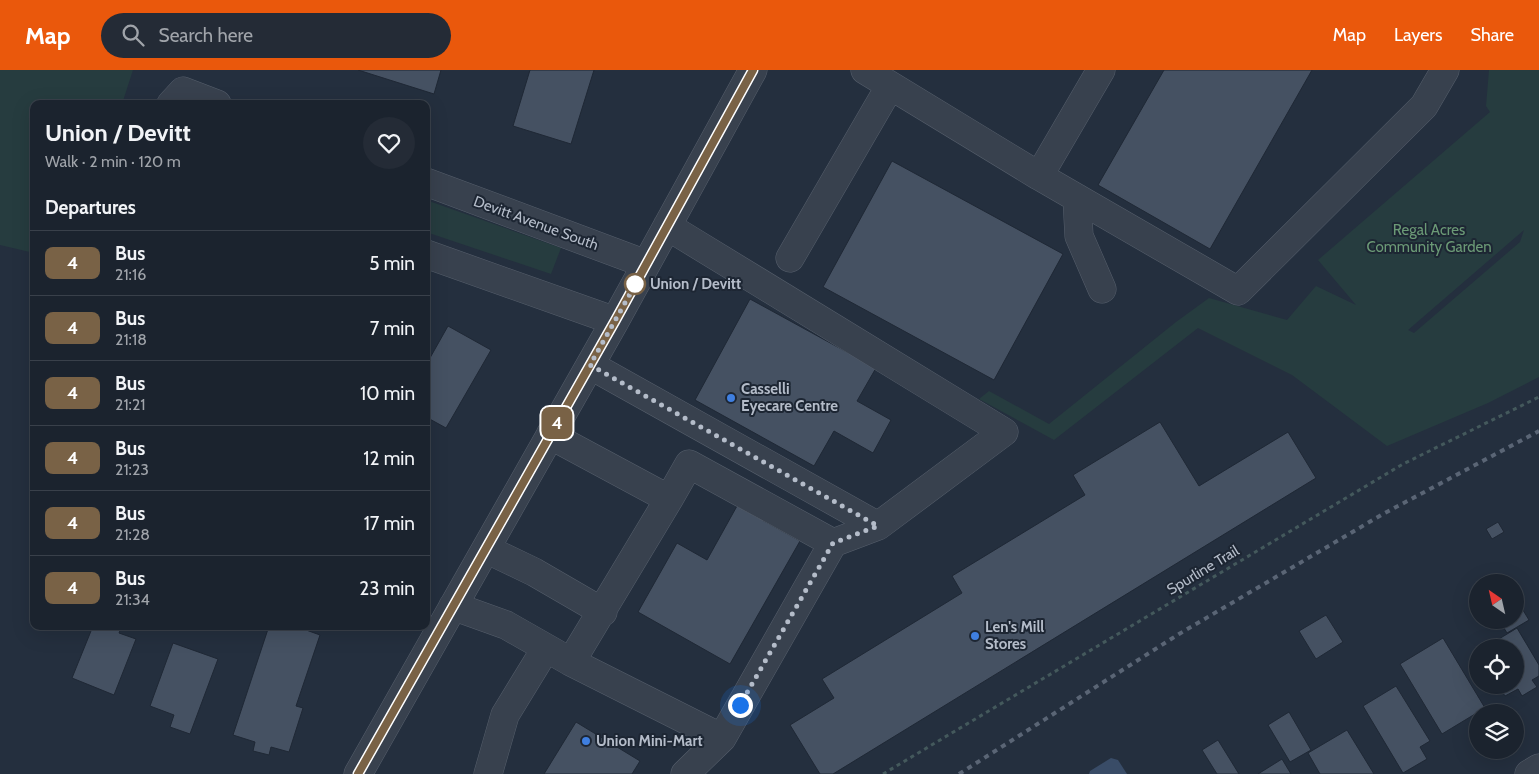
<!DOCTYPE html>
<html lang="en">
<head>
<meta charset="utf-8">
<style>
	body { margin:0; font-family:Cabin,sans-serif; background:#242b36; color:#f1f3f6; height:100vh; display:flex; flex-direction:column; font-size:19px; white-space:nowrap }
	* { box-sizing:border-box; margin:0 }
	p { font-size:16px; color:#a0a4aa }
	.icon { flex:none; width:28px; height:28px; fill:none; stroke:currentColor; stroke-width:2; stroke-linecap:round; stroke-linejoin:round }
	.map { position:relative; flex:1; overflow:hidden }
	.details { position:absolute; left:30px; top:30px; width:400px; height:530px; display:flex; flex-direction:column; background:#1b232e; border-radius:10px; box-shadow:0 5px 20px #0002,0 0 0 1px #39404a }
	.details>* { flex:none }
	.badge { padding:0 10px; border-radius:8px; font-size:18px; line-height:32px }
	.needle { width:32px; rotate:326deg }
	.fabs { position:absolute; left:1469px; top:504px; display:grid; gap:10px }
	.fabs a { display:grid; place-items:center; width:55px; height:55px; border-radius:50%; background:#1b232e; box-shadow:0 5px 20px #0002,0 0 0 1px #39404a; font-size:25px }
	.you { position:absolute; width:25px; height:25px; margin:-12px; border:4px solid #fff; border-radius:50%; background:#1a73e8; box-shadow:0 0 0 8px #1a73e833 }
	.map>.badge { position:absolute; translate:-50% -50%; box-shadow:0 0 0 2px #fff }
	h2 { padding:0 15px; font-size:19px; line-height:45px }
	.round { display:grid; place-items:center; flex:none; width:52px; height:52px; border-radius:26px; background:#242b36 }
	.head { display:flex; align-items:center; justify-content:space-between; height:85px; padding:0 15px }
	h1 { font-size:24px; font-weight:800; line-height:38px }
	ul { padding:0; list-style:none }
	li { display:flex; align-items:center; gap:15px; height:65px; padding:0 15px; border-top:1px solid #39404a }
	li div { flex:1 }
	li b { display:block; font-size:19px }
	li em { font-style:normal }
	li .badge { min-width:55px; font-weight:700; text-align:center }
	header { display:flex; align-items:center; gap:30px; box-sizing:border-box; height:70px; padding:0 25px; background:#ea580c; color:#fff }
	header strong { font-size:24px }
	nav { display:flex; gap:28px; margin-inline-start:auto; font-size:18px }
	.search { width:350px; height:45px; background:#242b36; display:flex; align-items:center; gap:12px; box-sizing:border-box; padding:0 18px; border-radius:28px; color:#a0a4aa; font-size:19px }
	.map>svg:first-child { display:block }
	.green { fill:#263c3f; fill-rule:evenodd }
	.water { fill:#394c67 }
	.building { fill:#455162; stroke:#1f2835 }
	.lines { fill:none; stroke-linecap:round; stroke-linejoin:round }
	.minor-casing { stroke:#565f6c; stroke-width:29 }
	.path { stroke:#44595c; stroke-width:3; stroke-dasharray:4 4; stroke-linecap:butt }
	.minor { stroke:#38414e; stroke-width:28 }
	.rail { stroke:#5a6575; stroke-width:4; stroke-dasharray:5 5; stroke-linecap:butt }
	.line-casing { stroke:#fff; stroke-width:11 }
	.line { stroke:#796246; stroke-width:8 }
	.walk { stroke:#b4bcc9; stroke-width:5; stroke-dasharray:0 9 }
	.stop-dot { fill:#fff; stroke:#796246; stroke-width:2.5 }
	.shop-dot { fill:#3f7fe0; stroke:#1d2633; stroke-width:2 }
	.labels { text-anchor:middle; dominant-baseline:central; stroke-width:4; stroke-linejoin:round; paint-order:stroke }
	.street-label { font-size:15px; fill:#b4bcc9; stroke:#1d2633 }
	.park-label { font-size:15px; fill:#6b9a76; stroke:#1d2633 }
	.stop-label { font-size:15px; font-weight:bold; fill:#b4bcc9; stroke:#1d2633; text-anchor:start }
	.poi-label { font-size:15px; font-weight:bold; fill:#b4bcc9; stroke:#1d2633; text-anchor:start }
</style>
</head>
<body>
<header>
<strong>Map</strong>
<div class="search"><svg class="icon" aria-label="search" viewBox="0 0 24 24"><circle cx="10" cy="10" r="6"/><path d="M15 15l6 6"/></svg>Search here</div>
<nav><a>Map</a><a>Layers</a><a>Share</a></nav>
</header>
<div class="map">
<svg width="1539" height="704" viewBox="0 0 1539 704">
	<rect width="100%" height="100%" fill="#242f3e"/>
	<path class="green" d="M0 0H133L122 34H34V183L0 175Z
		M1489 0H1539V307L1488 333 1387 376 1292 305 1198 258 1054 370 979 329 989 321 1049 354 1176 252 1209 228 1287 250 1316 216 1356 235 1318 190 1490 42 1486 36ZM1524 160 1520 172 1414 263 1408 260Z
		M426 130 561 178 551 204 426 162Z"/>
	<path class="water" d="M1111 688 1118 690 1127 704H1089L1090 701Z"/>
	<path class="building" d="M358 0H441L434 24Z
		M530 0H594L571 74 513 56Z
		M1164 0H1312L1210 179 1098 115Z
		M892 91 1063 184 994 310 823 217Z
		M750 229 876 298 857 331 891 350 873 383 834 361 814 396 695 330Z
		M448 256 491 280 446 358 426 347V295Z
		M1160 352 1199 416 1288 362 1316 408 833 704H820L790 655 834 628 822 609 962 523 952 506 1085 425 1073 405Z
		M737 436 800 471 730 594 638 542 677 473 707 490Z
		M1498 452 1504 462 1492 469 1486 459Z
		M1515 527 1529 550 1507 563 1499 550H1515Z
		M1326 545 1343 572 1316 589 1299 561Z
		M93 556H122L119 563 136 569 114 625 72 608Z
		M269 556H295L320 565 296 636 303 638 289 682 271 677 269 685 253 681 255 672 233 665Z
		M1517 558 1539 595V606L1532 610 1537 617 1522 626 1518 619 1505 626 1498 615H1515V578H1484Z
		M1443 568 1485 638 1442 664 1400 594Z
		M173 573 218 589 190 664 170 657 174 645 150 636Z
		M1396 616 1430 671 1420 677 1427 689 1403 703 1363 636Z
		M1289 642 1311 680 1290 692 1268 655Z
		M576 652 640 691 632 704H544Z
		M1347 660 1374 704H1320L1308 683Z
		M1218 670 1239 704H1217L1202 680Z
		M1282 689 1291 704H1258Z"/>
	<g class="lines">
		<defs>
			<path id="minor" d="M865 0 1039 106 1238 221 1424 36 1445 0
				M171 34 183 21 217 34
				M1039 106 1101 0
				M426 112 646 194
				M1077 128 1079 166 1102 219
				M667 156 1004 362 878 456 833 473
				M426 184 615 251
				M790 188 890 16
				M590 295 878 456
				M550 365 669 429 571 592
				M669 429 689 394 833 473 722 668 685 704
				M486 479 534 502 603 542
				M453 536 506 555 571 592 722 668
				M358 704 615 251 753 0
				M488 704 505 645 546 578
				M1529 704 1539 698"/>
		</defs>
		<use href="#minor" class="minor-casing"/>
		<path class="path" d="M883 704 1403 394 1539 327"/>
		<use href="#minor" class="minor"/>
		<path class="rail" d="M959 704 1179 564 1383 444 1539 361"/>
	</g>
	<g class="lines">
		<defs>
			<path id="line" d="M358 704 615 251 753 0"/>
		</defs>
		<use href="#line" class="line-casing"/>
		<use href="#line" class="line"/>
		<path class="walk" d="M635 214 639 208 590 295 878 456 833 473 740 635"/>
	</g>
	<circle class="stop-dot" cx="635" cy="214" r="10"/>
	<g class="shop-dot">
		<circle cx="731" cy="328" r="5"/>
		<circle cx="975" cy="566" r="5"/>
		<circle cx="586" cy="671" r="5"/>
	</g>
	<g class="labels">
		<g class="street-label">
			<text transform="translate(536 153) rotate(20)">Devitt Avenue South</text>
			<text transform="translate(1203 500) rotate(-31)">Spurline Trail</text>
		</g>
		<g class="park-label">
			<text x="1429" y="160">Regal Acres<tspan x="1429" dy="17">Community Garden</tspan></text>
		</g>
		<g class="stop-label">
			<text x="650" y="214">Union / Devitt</text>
		</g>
		<g class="poi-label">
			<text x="741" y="319">Casselli<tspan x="741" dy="17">Eyecare Centre</tspan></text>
			<text x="985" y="557">Len's Mill<tspan x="985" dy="17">Stores</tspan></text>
			<text x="596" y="671">Union Mini-Mart</text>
		</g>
	</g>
</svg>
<div class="fabs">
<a><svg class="needle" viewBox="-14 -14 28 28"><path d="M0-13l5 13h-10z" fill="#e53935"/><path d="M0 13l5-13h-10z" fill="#a0a4aa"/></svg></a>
<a><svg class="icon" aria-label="locate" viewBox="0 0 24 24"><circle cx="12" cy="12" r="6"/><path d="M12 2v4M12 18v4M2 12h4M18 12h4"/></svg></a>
<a><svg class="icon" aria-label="layers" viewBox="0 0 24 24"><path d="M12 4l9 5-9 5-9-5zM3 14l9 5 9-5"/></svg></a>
</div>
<div class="you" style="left:740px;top:635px"></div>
<b class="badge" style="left:557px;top:353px;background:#796246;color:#fff">4</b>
<section class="details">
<div class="head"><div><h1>Union / Devitt</h1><p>Walk · 2 min · 120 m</p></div><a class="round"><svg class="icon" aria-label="heart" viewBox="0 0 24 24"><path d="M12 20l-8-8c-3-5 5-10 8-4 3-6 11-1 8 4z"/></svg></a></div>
<h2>Departures</h2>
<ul>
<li><span class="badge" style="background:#796246;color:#fff">4</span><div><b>Bus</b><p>21:16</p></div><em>5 min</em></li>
<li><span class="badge" style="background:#796246;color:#fff">4</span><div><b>Bus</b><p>21:18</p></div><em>7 min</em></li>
<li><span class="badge" style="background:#796246;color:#fff">4</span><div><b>Bus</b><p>21:21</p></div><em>10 min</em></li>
<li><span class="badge" style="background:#796246;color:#fff">4</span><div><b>Bus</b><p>21:23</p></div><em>12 min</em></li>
<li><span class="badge" style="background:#796246;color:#fff">4</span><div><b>Bus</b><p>21:28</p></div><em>17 min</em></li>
<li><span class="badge" style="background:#796246;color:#fff">4</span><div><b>Bus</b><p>21:34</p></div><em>23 min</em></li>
</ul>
</section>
</div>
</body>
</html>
